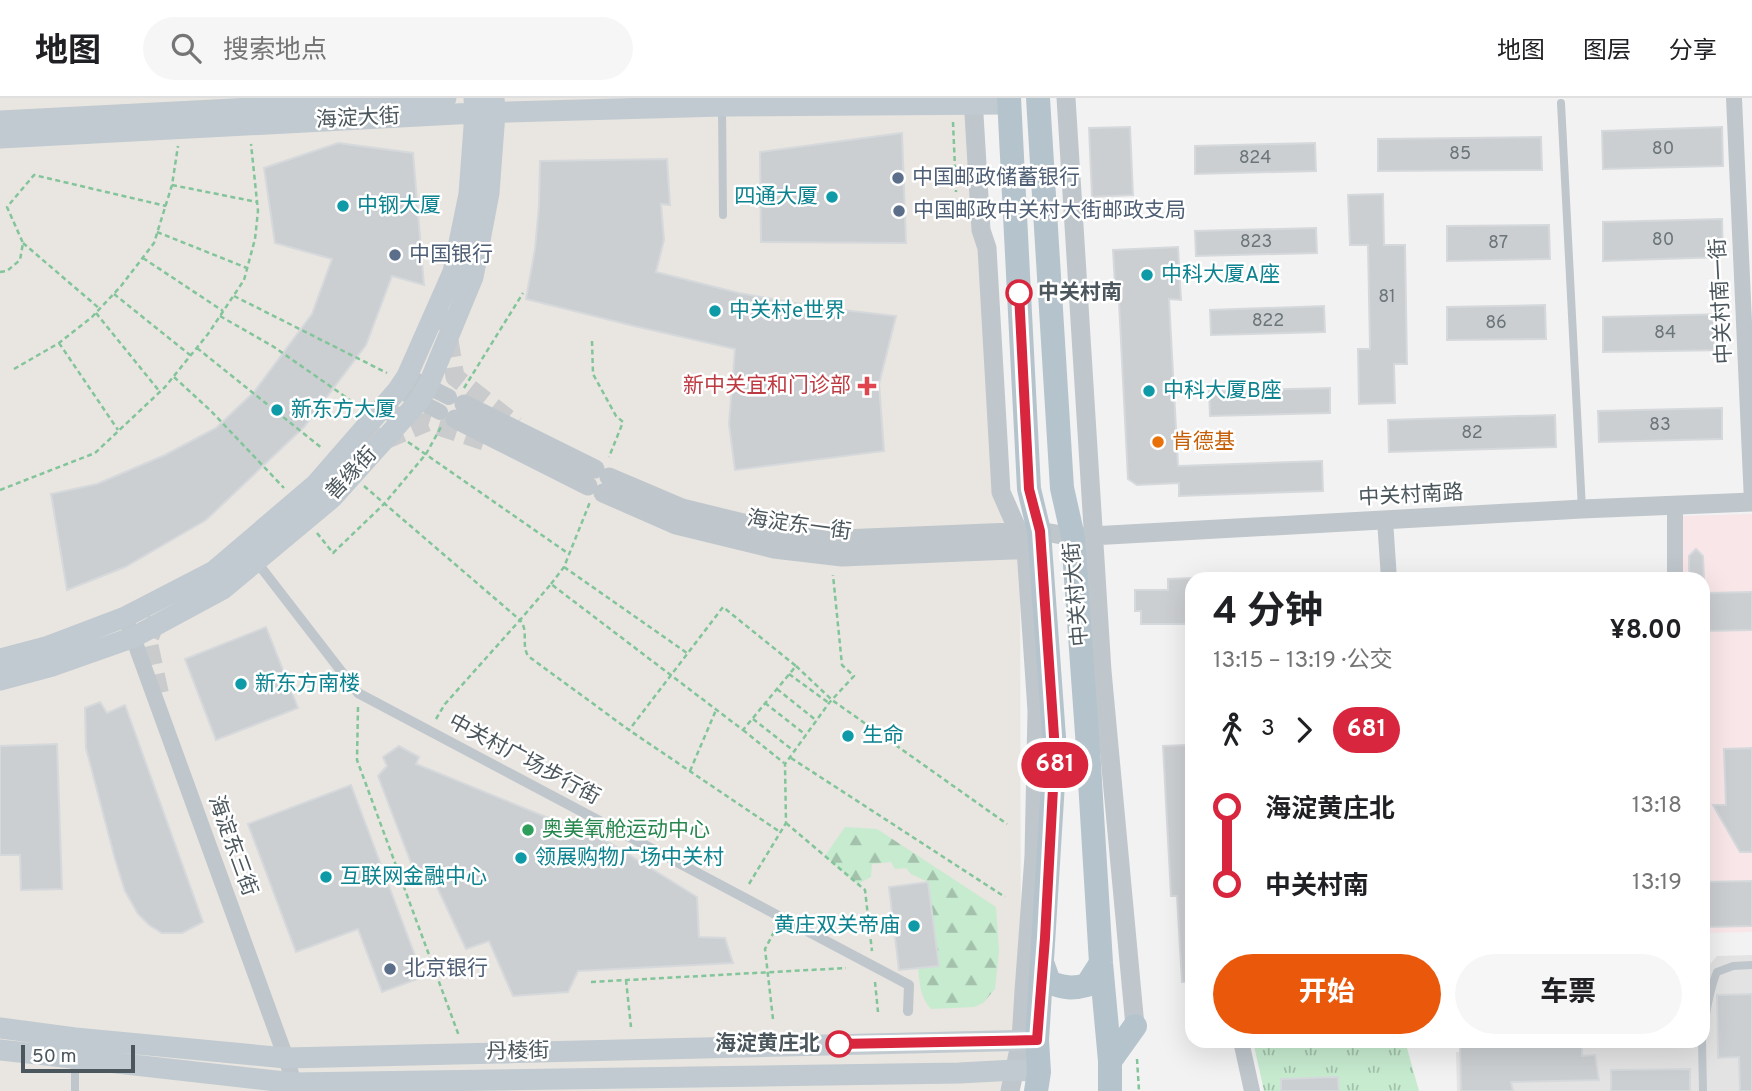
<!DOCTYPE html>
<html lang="zh">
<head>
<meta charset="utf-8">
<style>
	body { margin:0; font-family:Overpass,"Noto Sans SC",sans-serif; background:#f6f6f6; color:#202124; height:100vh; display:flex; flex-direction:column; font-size:26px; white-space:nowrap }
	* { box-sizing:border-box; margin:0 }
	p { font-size:23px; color:#757577 }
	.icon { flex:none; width:38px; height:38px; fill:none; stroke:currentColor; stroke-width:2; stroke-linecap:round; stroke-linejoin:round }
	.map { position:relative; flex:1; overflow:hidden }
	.side { position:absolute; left:1185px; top:474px; width:525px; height:476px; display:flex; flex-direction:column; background:#fff; border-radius:21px; box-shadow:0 7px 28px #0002 }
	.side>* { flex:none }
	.badge { padding:0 14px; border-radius:23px; font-size:24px; line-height:46px }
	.scale { position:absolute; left:21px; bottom:18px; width:114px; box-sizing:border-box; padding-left:7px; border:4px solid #4b575d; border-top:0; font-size:19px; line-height:24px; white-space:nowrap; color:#4b575d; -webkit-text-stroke:5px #fff; paint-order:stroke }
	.map>.badge { position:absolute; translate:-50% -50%; box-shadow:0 0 0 4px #fff }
	.legs { display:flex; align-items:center; gap:10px; height:77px; padding:0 28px; font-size:23px }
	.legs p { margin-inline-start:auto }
	.overview { display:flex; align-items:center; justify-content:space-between; height:119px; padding:0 28px }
	h1 { font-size:38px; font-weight:700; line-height:52px }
	.button { display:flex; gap:14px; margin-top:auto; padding:14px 28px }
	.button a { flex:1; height:80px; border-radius:42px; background:#ea580c; color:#fff; font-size:28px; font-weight:700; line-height:80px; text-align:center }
	.button a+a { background:#f6f6f6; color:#202124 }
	ul { padding:0 28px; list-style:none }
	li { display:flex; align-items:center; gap:24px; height:77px; font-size:26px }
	li i { display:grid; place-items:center; width:10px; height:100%; margin:0 9px; background:currentColor }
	li i::after { content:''; width:18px; height:18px; margin:-9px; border:5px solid; border-radius:50%; background:#fff }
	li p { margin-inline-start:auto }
	li:first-child i { background:linear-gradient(#0000 50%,currentColor 0) }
	li:last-child i { background:linear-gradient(currentColor 50%,#0000 0) }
	header { display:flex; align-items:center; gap:42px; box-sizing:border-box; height:98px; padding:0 35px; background:#fff; border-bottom:2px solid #e0e0e0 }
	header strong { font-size:33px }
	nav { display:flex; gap:38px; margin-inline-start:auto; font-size:24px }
	.search { width:490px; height:63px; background:#f6f6f6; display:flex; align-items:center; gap:18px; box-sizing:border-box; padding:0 24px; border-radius:38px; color:#757577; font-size:26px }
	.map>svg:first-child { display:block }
	.commercial { fill:#e9e5e0 }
	.education { fill:#e4e3e3 }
	.medical { fill:#f9e6e8 }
	.forest { fill:url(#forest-firs) }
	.park { fill:url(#park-tufts) }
	.building { fill:#cccfd2; stroke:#d6d9dc; stroke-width:2 }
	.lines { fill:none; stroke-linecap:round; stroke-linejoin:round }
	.tertiary-tunnel { stroke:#c9cbcd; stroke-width:19; stroke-dasharray:19 10; stroke-linecap:butt }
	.path { stroke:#82c59a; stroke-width:2.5; stroke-dasharray:5 3.5; stroke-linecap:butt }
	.service { stroke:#bfc7cc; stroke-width:8 }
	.pedestrian { stroke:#bfc7cc; stroke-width:10 }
	.minor { stroke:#bfc7cc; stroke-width:16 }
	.tertiary { stroke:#bfc7cc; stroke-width:19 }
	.secondary { stroke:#c0cad0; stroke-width:21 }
	.primary { stroke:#b5c4cc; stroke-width:24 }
	.line-1-casing { stroke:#fff; stroke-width:16 }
	.line-1 { stroke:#d7263d; stroke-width:10 }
	.service-dot { fill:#5c6f8a; stroke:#fff; stroke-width:2.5 }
	.culture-dot { fill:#0f9aa8; stroke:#fff; stroke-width:2.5 }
	.stop-1-dot { fill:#fff; stroke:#d7263d; stroke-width:3.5 }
	.health-dot { fill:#e0444e; stroke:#fff; stroke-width:2.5 }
	.food-dot { fill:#e8710a; stroke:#fff; stroke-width:2.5 }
	.leisure-dot { fill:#2e9e5b; stroke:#fff; stroke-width:2.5 }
	.labels { text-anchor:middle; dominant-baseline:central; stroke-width:5; stroke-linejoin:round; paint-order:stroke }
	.number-label { font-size:18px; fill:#6b757a }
	.street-label { font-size:21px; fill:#4b575d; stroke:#fff }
	.service-label { font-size:21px; fill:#4e5e75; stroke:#fff; text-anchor:start }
	.culture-label { font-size:21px; fill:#0d838f; stroke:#fff; text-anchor:start }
	.stop-label { font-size:21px; font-weight:bold; fill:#4b575d; stroke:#fff; text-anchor:start }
	.health-label { font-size:21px; fill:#be3a42; stroke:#fff; text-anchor:end }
	.food-label { font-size:21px; fill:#c56008; stroke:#fff; text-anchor:start }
	.leisure-label { font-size:21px; fill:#27864d; stroke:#fff; text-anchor:start }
</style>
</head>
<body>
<header>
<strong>地图</strong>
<div class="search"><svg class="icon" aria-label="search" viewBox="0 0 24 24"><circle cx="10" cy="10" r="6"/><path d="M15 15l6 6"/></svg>搜索地点</div>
<nav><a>地图</a><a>图层</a><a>分享</a></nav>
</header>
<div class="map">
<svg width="1752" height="993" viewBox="0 0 1752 993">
	<defs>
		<pattern id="forest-firs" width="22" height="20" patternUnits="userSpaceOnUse" patternTransform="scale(1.75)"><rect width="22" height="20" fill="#c6ebcf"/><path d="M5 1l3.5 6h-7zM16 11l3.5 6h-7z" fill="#a3c1ab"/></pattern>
		<pattern id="park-tufts" width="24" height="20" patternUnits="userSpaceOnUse" patternTransform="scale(1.75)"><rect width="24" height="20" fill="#c6ebcf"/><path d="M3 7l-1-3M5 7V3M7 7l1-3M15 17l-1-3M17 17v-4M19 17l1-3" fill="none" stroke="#a3c1ab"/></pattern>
	</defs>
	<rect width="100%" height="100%" fill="#f3f2f2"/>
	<path class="commercial" d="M0 0H973L1001 394 1020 451 1021 942 1010 993H0Z"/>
	<path class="education" d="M1752 857V993H1457L1456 954 1592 948V943H1703L1704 873 1717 858Z"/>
	<path class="medical" d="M1752 416V834L1703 835V481H1682L1680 418Z"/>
	<path class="forest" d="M845 729 877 731 996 809 999 854 995 891 983 905 974 909 931 911C920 898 920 887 918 870L939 867 928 784 911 776 906 770 895 771 891 764 872 766 871 779 858 786 825 758Z"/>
	<path class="park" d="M1253 943H1405L1419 993H1264Z"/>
	<path class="building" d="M1130 29 1133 97 1092 99 1089 30Z
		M1722 29 1723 68 1603 71 1602 33Z
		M902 35 906 145 761 144 760 54Z
		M1541 39 1542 72 1378 73V41Z
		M338 45 413 55 424 187 392 178 366 247 304 329 206 422 125 469 67 492 51 396 97 386 165 357 216 330 254 294 312 216 332 161 275 145 264 70Z
		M1315 45 1316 73 1195 76V48Z
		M667 61 670 107 661 106 664 142 656 174 739 195 817 209 896 218 879 286 884 353 735 372 729 326 735 251 634 228 526 201 535 151 539 107 540 63Z
		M1383 96 1384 147H1405L1407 266H1394L1395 305 1359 306 1358 251H1370L1368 147H1350L1348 97Z
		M1722 121 1723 159 1603 163V124Z
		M1549 127 1550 161 1447 163V128Z
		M1316 130 1317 155 1196 158 1195 133Z
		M1178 149 1181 202 1169 201 1178 368 1322 363 1323 393 1179 398V385L1137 387 1128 381 1119 204 1116 205 1113 152Z
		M1545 207 1546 241 1447 242V209Z
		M1324 208 1325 234 1211 237 1210 212Z
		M1726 216 1727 252 1603 254V219Z
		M1330 290V315L1210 318 1209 293Z
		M1722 310V341L1599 344 1598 313Z
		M1555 317 1556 349 1389 354 1388 322Z
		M1696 451 1703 458 1704 481H1689V458Z
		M1192 480V526H1141V513H1135V492H1168V481Z
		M1752 494V532L1703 533V495Z
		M266 529 298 610 216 642 185 561Z
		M100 604 107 615 125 607 203 824 182 835H162L149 827 138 816 125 793 115 761 86 650 85 610Z
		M57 646 62 791 21 792 20 757H0V648Z
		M1186 647 1192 754V884H1182L1177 798H1171L1163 648Z
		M399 648 419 659 416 666 610 745 697 799 699 839 725 840 733 865 578 873 568 894 513 898 489 843 466 851 430 774 416 778 378 678 387 668 383 659Z
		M1752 650V754H1740L1713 707H1726L1724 651Z
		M351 687 423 879 382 894 358 831 296 854 248 726Z
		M1752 783V828L1703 829V784Z
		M928 784 939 868 899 872 889 789Z
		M1752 896V993H1740L1739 959 1718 960 1717 897Z
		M1460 943H1582V958L1595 957 1599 982 1511 984 1513 993H1461Z
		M1690 971V993H1611V972Z
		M1338 979 1339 993H1281V981Z"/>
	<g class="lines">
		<path class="tertiary-tunnel" d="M444 212 455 279 516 327
			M385 342 427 324 484 343
			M347 365 398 312 412 282
			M157 521 148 543 161 603"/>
		<path class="path" d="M953 24 956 94
			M172 87 257 104
			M157 134 247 170
			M23 145 100 211
			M143 160 223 213
			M0 174 7 173 20 162 23 145 7 109 34 77 166 108
			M114 196 190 257
			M234 198 387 275
			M96 215 160 294
			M220 218 274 249 360 309
			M592 243 593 276 616 318 623 324 609 359
			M59 245 118 332
			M197 250 323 351
			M14 271 59 245 92 219 121 188 154 145 172 87 178 48
			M174 279 211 313 284 390
			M464 290 523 195
			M408 344 569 456
			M364 388 520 522 551 486 743 632 796 568 723 509 629 632
			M0 392 95 355 165 289 208 236 244 182 255 141 258 113 251 46
			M317 435 333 455 384 406 426 356 441 329
			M564 469 687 555
			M551 486 564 469 590 404
			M796 568 832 602 1007 726
			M789 576 829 605
			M777 591 817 623
			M765 605 806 637
			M358 609 357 662 459 938
			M436 621 445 606 520 522C529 533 521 546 528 558L629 632 780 734
			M753 621 794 653
			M743 632 784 665
			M791 660 1005 799
			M690 673 716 612
			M786 725 865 792 872 853
			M749 786 786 725 785 666 829 605 854 578 842 567 833 477
			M626 882 631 929
			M591 884 846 870
			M875 884 878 914
			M773 921 765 851 775 832
			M1137 961 1139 993"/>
		<path class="service" d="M1561 5 1582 411
			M722 8 723 117
			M1703 932C1707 913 1709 892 1717 874L1733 868 1752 867
			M1702 943 1703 993
			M75 960V993"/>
		<path class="pedestrian" d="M256 463 358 595 909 887 908 913"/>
		<path class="minor" d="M1734 0 1752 404
			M407 278 449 299
			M409 298 440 314
			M1675 407V481
			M1385 422 1389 481
			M130 531 286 960 294 985V993
			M1241 943 1252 993"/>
		<path class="tertiary" d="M973 0 981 132 987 150 1001 394 1026 451 1037 613 1034 758 1024 893 1021 942 1010 993
			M1066 0 1102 573 1135 928
			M464 306 595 371
			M455 321 588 388
			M609 379 682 410 776 433 842 441 1039 433 1073 439 1582 411 1752 404
			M603 395 676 427 774 451 842 459 1035 451"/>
		<path class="secondary" d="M0 23 446 0
			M0 40 475 15 722 8 1009 6
			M0 561 46 549 125 519 214 473 316 386 397 293 407 278 453 174 469 96 475 15 474 0
			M0 582 52 568 134 539 223 491 332 400 419 303 428 288 473 179 489 95 495 15 494 0
			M0 930 75 940 286 960 1037 942
			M0 952 294 985 959 975 1015 972 1039 974"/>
		<path class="primary" d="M1009 0 1029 391 1039 433 1055 653 1037 942 1039 974 1036 993
			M1038 0 1062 390 1073 439 1088 650 1101 865 1110 963V993
			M1043 867 1049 884C1063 890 1073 891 1087 887L1101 865
			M1110 963 1135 928"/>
	</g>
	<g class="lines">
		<defs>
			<path id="line-1" d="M839 946 1037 942 1045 840 1055 653 1040 433 1029 391 1019 195"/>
		</defs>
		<use href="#line-1" class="line-1-casing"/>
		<use href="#line-1" class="line-1"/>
	</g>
	<g class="service-dot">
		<circle cx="898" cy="80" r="7"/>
		<circle cx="899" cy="113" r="7"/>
		<circle cx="395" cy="157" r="7"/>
		<circle cx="390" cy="871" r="7"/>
	</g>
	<g class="culture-dot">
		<circle cx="832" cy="99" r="7"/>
		<circle cx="343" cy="108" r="7"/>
		<circle cx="1147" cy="177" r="7"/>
		<circle cx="715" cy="213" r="7"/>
		<circle cx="1149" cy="293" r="7"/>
		<circle cx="277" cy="312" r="7"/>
		<circle cx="241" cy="586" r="7"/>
		<circle cx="848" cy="638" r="7"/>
		<circle cx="521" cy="760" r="7"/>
		<circle cx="326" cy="779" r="7"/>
		<circle cx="914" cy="828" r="7"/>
	</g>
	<g class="stop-1-dot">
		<circle cx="1019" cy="195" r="12"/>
		<circle cx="839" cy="946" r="12"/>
	</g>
	<path class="health-dot" d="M863.5 277.5h7v7h7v7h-7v7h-7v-7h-7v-7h7z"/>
	<circle class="food-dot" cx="1158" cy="344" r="7"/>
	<circle class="leisure-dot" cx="528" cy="732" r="7"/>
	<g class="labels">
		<g class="number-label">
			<text x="1663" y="51">80</text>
			<text x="1460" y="56">85</text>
			<text x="1255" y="60">824</text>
			<text x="1663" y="142">80</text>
			<text x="1256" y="144">823</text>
			<text x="1498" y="145">87</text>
			<text x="1387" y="199">81</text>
			<text x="1268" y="223">822</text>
			<text x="1496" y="225">86</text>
			<text x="1665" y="235">84</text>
			<text x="1660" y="327">83</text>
			<text x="1472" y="335">82</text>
		</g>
		<g class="street-label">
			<text transform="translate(358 21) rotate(-3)">海淀大街</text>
			<text transform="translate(1722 203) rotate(-93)">中关村南一街</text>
			<text transform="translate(352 376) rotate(-47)">善缘街</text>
			<text transform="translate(1411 398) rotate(-3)">中关村南路</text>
			<text transform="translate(799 428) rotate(8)">海淀东一街</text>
			<text transform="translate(1077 496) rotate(-95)">中关村大街</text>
			<text transform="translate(524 662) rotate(28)">中关村广场步行街</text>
			<text transform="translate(232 748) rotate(70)">海淀东三街</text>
			<text transform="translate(518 954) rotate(-1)">丹棱街</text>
		</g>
		<g class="service-label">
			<text x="912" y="80">中国邮政储蓄银行</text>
			<text x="913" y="113">中国邮政中关村大街邮政支局</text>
			<text x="409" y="157">中国银行</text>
			<text x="404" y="871">北京银行</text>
		</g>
		<g class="culture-label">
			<text x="818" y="99" text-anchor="end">四通大厦</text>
			<text x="357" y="108">中钢大厦</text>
			<text x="1161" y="177">中科大厦A座</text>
			<text x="729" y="213">中关村e世界</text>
			<text x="1163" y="293">中科大厦B座</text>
			<text x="291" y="312">新东方大厦</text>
			<text x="255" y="586">新东方南楼</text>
			<text x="862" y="638">生命</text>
			<text x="535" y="760">领展购物广场·中关村</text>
			<text x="340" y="779">互联网金融中心</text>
			<text x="900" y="828" text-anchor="end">黄庄双关帝庙</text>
		</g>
		<g class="stop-label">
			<text x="1038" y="195">中关村南</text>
			<text x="820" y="946" text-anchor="end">海淀黄庄北</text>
		</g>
		<g class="health-label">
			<text x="851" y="288">新中关宜和门诊部</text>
		</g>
		<g class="food-label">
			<text x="1172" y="344">肯德基</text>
		</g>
		<g class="leisure-label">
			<text x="542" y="732">奥美氧舱运动中心</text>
		</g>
	</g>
</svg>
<div class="scale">50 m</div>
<b class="badge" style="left:1055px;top:667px;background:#d7263d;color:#fff">681</b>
<section class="side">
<div class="overview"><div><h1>4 分钟</h1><p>13:15 – 13:19 · 公交</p></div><b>¥8.00</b></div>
<div class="legs"><svg class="icon" aria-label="walk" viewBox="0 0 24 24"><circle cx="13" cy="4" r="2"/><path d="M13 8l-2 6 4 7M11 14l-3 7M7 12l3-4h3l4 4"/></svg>3<svg class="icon" aria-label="forward" viewBox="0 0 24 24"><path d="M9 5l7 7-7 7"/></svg><b class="badge" style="background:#d7263d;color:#fff">681</b></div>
<ul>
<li><i style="color:#d7263d"></i><b>海淀黄庄北</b><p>13:18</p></li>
<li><i style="color:#d7263d"></i><b>中关村南</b><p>13:19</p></li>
</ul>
<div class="button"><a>开始</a><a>车票</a></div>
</section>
</div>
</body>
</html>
